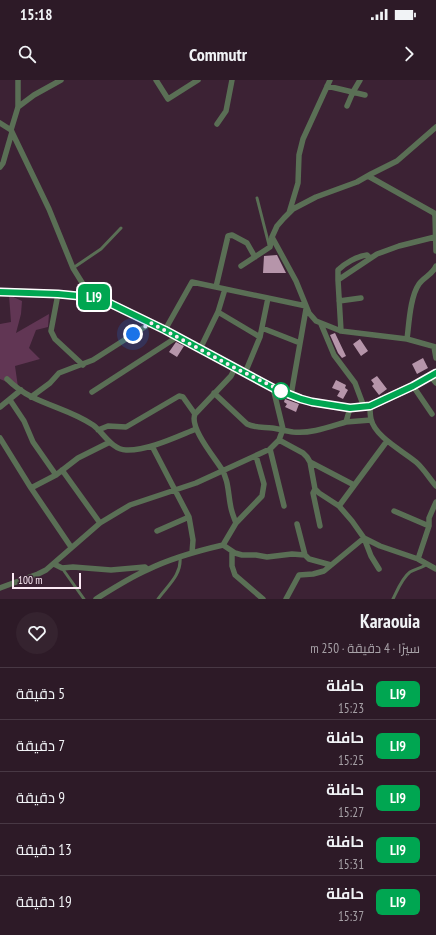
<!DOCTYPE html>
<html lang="ar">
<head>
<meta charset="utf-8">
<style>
	body { margin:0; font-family:"PT Sans Narrow",Cairo,sans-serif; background:#35232f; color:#f1f3f6; direction:rtl; height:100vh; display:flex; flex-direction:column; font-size:15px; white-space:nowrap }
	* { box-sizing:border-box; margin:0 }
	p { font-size:13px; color:#a7a1a7 }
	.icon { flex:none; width:22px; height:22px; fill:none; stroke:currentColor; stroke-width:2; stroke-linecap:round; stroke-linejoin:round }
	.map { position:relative; height:519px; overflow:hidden; direction:ltr }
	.side { display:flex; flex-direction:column; background:#2d1a27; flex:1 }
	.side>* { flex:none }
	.badge { padding:0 8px; border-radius:6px; font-size:14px; line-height:26px }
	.scale { position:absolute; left:12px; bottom:10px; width:69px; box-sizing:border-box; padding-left:4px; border:2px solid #fdebf6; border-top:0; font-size:11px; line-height:14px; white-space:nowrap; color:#fdebf6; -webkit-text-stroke:3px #3c2234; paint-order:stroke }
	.you { position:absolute; width:20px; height:20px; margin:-10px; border:3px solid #fff; border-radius:50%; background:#1a73e8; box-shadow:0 0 0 6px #1a73e833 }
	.map>.badge { position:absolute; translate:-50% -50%; box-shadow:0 0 0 2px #fff }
	.round { display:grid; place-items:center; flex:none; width:42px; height:42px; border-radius:21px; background:#35232f }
	.head { display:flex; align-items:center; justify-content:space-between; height:68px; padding:0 16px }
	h1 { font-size:19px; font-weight:600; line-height:30px }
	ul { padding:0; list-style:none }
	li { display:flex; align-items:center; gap:12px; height:52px; padding:0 16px; border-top:1px solid #483844 }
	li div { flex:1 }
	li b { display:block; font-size:15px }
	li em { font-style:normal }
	li .badge { min-width:44px; font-weight:700; text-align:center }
	.status { display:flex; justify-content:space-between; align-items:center; height:28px; padding:0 20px; background:#2d1a27; direction:ltr }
	.status svg { height:11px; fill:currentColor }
	header { display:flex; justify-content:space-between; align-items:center; height:52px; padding:0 16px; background:#2d1a27; font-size:18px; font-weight:600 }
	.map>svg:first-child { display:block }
	.green { fill:#613654 }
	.building { fill:#b695aa }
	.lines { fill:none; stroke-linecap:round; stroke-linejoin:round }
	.lane { stroke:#5a6f55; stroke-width:3 }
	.street { stroke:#5a6f55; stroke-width:5.5 }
	.secondary { stroke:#73956c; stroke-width:8 }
	.line-casing { stroke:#fff; stroke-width:9 }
	.line { stroke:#00a651; stroke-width:6 }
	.walk { stroke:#fdebf6; stroke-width:4; stroke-dasharray:0 7.2 }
	.stop-dot { fill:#fff; stroke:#00a651; stroke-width:2 }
</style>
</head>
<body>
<div class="status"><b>15:18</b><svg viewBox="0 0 49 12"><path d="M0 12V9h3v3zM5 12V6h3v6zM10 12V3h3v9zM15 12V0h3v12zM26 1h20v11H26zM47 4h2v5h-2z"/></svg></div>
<header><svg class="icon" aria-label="forward" viewBox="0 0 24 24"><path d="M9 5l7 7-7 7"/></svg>Commutr<svg class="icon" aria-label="search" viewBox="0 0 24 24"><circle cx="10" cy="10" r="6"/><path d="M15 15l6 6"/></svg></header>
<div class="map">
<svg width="436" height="519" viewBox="0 0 436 519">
	<rect width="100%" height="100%" fill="#3c2234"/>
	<path class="green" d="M9 215 22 221 21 234 16 253 49 234 48 247 36 250 29 268 40 279 15 286 18 307 0 299V244L11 242Z"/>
	<path class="building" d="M277 175 286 193H263L264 176Z
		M335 253 346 276 342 278 338 273 330 255Z
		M360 259 368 271 361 276 353 264Z
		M176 262 184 266 177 277 169 272Z
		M423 278 428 288 417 294 412 284Z
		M377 296 387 309 379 315 372 306 374 304 371 300Z
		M336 300 346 305 345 308 348 310 343 319 337 316 340 311 332 308Z
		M285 319 299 324 296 332 285 327 287 324 284 322Z"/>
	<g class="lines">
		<path class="lane" d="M257 118 269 165
			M73 188 101 169 121 148
			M62 488 84 519
			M158 519C167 506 182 495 180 477
			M393 519C397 511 402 498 410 492 415 489 422 488 427 484"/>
		<path class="street" d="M18 0V27L11 50 49 129 73 188 91 217
			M156 0 168 19 198 0
			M327 6 365 15
			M347 26 353 12 360 0
			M18 27 34 15 61 0
			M0 43 11 50
			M217 44 226 31 232 0
			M0 87 3 83 12 52
			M368 96 434 133 435 136 436 171
			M289 133 298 103 299 75 303 59 330 0
			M272 157 296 201 309 233 316 241 341 251 407 259 436 267
			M241 186 270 167 272 157 277 146 284 138 293 129 316 117 357 102 371 94 397 81 436 47
			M338 200V190C344 184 357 176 367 175L370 178
			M216 207 228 156 232 155 247 163 255 177
			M58 214 51 251 55 259 83 285
			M339 221 361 218
			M218 232 260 257
			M321 244 334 275 355 303 364 327
			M262 248 300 263
			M165 250 192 202 306 226
			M341 251 338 200 377 174 399 166 435 157
			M407 259C409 244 410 217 419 204 424 197 433 194 436 186
			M434 267 436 278
			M200 269 218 232 225 209
			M235 288 231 296 195 334C189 347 214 377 221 388 229 400 228 415 231 428 232 433 234 438 236 443
			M245 293 260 257 268 218
			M430 296 436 303
			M7 299C14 306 22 312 32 317 52 327 74 332 93 345 103 352 112 370 126 370 147 371 176 357 196 349
			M413 306 432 334
			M92 312 177 257
			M214 313 247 344C255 348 263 347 272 348 279 349 286 351 293 352 311 354 329 347 346 342L350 328
			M291 315 306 229
			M31 317 50 303 59 293 93 280 151 243
			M10 320 24 341 33 362 56 395
			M370 326C370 330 370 335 371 339 375 357 403 371 416 382 424 389 429 398 436 406
			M0 327 21 310
			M346 342 371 340
			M98 350 108 346 126 347 179 316 183 317 195 334
			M0 358 31 408 71 467
			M279 360 303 373 307 377 310 382 315 409 319 413 339 426 352 441 364 458 371 476 379 489
			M152 366 189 437 193 460 192 473
			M270 369 284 426
			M310 382 354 405
			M62 390 100 443
			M31 408 56 395 78 378 110 362
			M315 409 313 413 320 446
			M339 426 387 361
			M394 431 429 446
			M297 444 305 475
			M157 451 189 437
			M364 458 380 466 418 479 436 489
			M223 465 236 443 262 416 264 404 256 376
			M232 472V486L235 495 263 519
			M418 479 429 446V438L436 422
			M54 484 62 488 73 487 111 490 145 487 147 489
			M0 508 38 494 46 490 100 443 130 425 196 403 270 369 279 360 283 349 273 308
			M96 519C112 509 129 498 147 490 171 478 197 471 223 465L235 473 242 475H256L267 477 292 474 305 475 309 479 331 485
			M286 519 299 495 313 494 324 491 364 458"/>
		<path class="secondary" d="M0 212 58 214 99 218 165 250 273 308 301 319 312 322 350 328 370 326 413 306 436 293"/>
	</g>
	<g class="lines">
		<defs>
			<path id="line" d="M0 212 58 214 99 218 165 250 273 308 301 319 312 322 350 328 370 326 413 306 436 293"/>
		</defs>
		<use href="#line" class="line-casing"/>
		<use href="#line" class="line"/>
		<path class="walk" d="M133 254 151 243 235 288 282 311H281"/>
	</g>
	<circle class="stop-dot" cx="281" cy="311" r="8"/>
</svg>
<div class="scale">100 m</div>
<div class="you" style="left:133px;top:254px"></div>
<b class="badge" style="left:94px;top:217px;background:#00a651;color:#fff">LI9</b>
</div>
<section class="side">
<div class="head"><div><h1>Karaouia</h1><p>سيرًا · 4 دقيقة · 250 m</p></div><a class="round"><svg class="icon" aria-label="heart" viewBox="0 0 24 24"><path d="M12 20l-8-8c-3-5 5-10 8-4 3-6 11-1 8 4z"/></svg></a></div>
<ul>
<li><span class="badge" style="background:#00a651;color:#fff">LI9</span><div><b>حافلة</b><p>15:23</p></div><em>5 دقيقة</em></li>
<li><span class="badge" style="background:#00a651;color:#fff">LI9</span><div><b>حافلة</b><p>15:25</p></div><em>7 دقيقة</em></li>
<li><span class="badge" style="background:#00a651;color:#fff">LI9</span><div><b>حافلة</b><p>15:27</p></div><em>9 دقيقة</em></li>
<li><span class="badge" style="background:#00a651;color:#fff">LI9</span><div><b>حافلة</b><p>15:31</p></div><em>13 دقيقة</em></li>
<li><span class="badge" style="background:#00a651;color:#fff">LI9</span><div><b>حافلة</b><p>15:37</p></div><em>19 دقيقة</em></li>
</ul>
</section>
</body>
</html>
